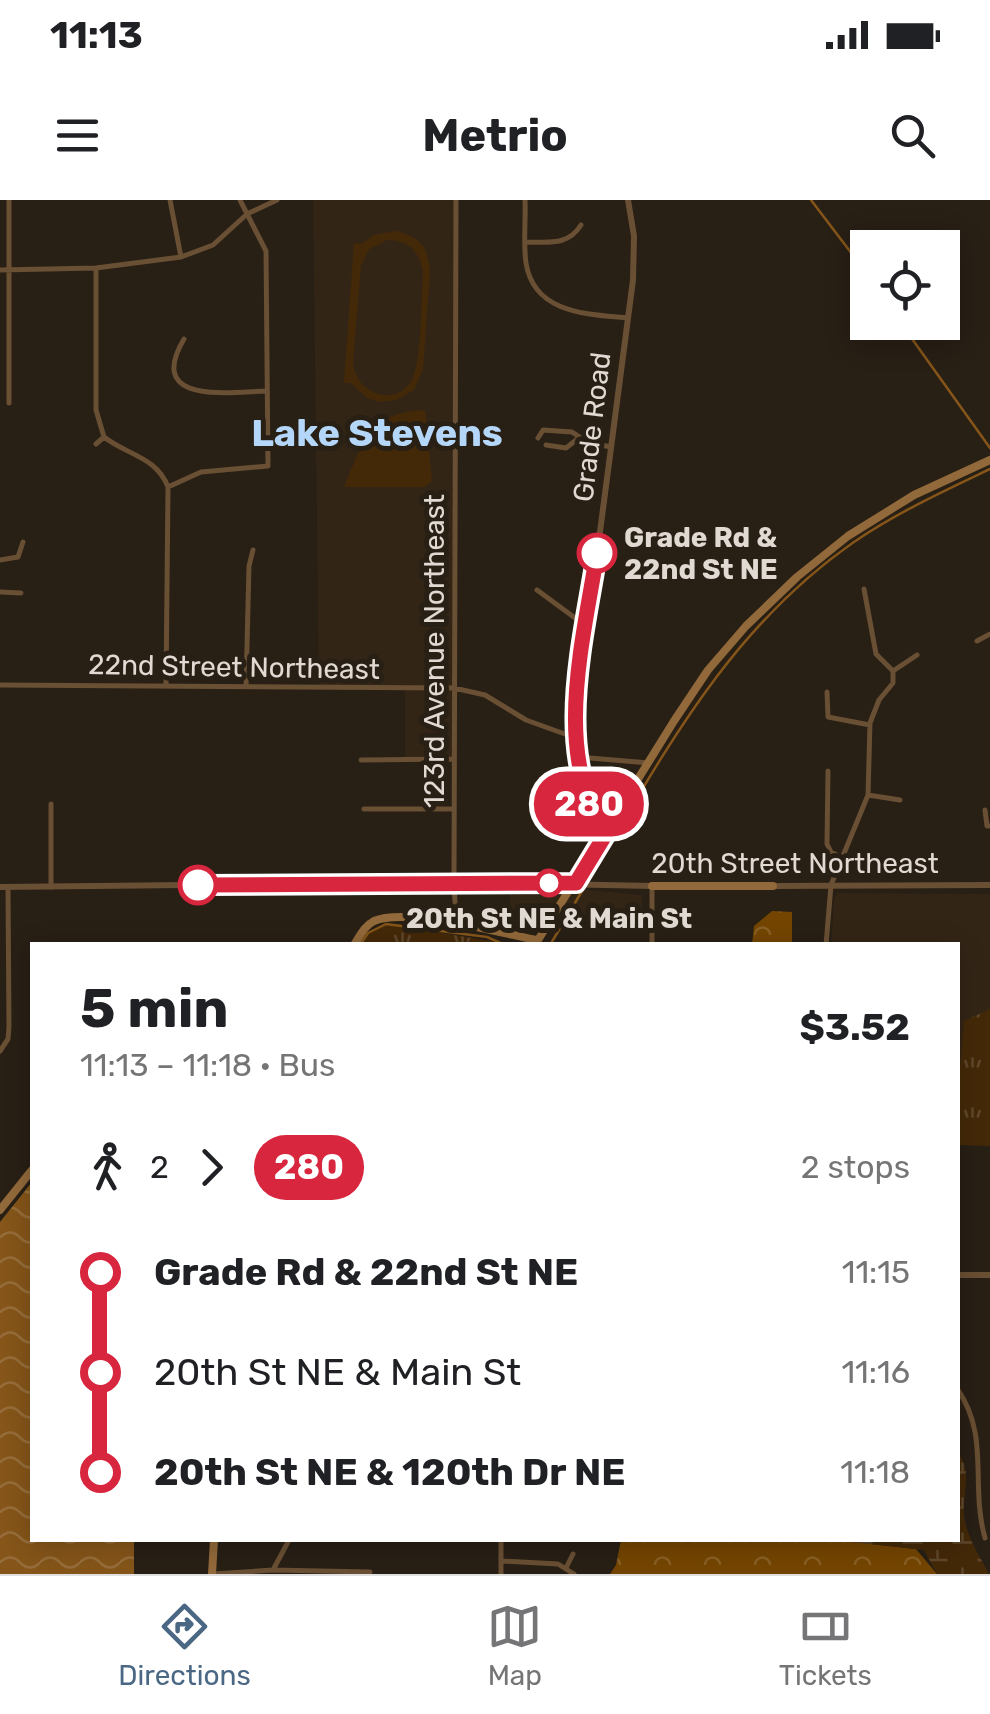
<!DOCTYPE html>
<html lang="en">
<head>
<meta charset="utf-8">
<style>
	body { margin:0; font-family:Rubik,sans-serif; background:#f6f6f6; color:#202124; height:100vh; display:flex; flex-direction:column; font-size:38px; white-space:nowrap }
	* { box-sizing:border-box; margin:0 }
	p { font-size:32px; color:#757577 }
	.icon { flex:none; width:55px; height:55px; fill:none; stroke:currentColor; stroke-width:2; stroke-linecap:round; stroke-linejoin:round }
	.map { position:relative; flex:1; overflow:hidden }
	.details { position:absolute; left:30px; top:742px; width:930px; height:600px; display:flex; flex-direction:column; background:#fff; border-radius:0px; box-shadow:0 5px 25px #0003 }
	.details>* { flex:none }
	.badge { padding:0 20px; border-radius:32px; font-size:35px; line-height:65px }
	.fabs { position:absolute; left:850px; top:30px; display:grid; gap:20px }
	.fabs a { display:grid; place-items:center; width:110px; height:110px; border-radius:0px; background:#fff; box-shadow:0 5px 25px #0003; font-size:50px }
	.map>.badge { position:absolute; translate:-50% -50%; box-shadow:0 0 0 5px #fff }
	.legs { display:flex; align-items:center; gap:15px; height:110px; padding:0 50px; font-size:32px }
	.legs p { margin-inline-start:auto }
	.head { display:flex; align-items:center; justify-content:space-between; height:170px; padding:0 50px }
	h1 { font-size:55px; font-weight:700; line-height:75px }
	ul { padding:0 50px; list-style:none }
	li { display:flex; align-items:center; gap:35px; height:100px; font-size:38px }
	li i { display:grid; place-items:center; width:15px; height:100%; margin:0 12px; background:currentColor }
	li i::after { content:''; width:25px; height:25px; margin:-12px; border:8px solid; border-radius:50%; background:#fff }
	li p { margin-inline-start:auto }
	li:first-child i { background:linear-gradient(#0000 50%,currentColor 0) }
	li:last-child i { background:linear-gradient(currentColor 50%,#0000 0) }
	.status { display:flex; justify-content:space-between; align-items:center; height:70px; padding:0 50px; background:#fff; direction:ltr }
	.status svg { height:28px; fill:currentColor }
	header { display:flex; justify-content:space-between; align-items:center; height:130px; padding:0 50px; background:#fff; font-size:45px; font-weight:700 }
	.menu { display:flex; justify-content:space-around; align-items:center; height:140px; border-top:2px solid #e0e0e0; background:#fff; font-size:28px; color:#757577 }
	.menu a { display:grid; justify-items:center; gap:5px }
	.menu .selected { color:#4a6884 }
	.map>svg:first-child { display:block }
	.built { fill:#332516 }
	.green { fill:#442908; fill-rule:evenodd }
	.forest { fill:url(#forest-crowns) }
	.wetland { fill:url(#wetland-marsh) }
	.park { fill:url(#park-tufts) }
	.water { fill:url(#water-waves) }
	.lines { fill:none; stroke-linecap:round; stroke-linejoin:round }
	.stream { stroke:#855519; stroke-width:2.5 }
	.minor { stroke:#694f33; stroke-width:5 }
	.tertiary { stroke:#694f33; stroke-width:6 }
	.secondary { stroke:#92693a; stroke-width:8 }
	.line-1-casing { stroke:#fff; stroke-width:22 }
	.line-1 { stroke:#d7263d; stroke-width:15 }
	.stop-1-dot { fill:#fff; stroke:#d7263d; stroke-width:5 }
	.labels { text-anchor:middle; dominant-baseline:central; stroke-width:10; stroke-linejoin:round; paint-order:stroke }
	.street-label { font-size:28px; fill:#e0dad3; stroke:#281f15 }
	.stop-label { font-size:28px; font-weight:bold; fill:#e0dad3; stroke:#281f15; text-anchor:start }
	.district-label { font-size:38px; font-weight:bold; fill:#b4d7f9; stroke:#281f15 }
</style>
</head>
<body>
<div class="status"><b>11:13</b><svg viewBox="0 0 49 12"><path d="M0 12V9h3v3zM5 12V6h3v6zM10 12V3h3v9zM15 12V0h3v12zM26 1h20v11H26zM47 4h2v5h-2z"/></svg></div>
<header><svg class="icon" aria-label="menu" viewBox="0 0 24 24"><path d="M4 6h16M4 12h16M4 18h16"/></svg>Metrio<svg class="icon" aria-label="search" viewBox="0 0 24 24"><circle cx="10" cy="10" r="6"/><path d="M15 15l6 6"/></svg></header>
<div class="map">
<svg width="990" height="1374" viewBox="0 0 990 1374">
	<defs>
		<pattern id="forest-crowns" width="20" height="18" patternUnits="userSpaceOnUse" patternTransform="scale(2.5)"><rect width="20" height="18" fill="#744500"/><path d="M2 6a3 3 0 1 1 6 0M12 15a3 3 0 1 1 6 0" fill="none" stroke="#885f24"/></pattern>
		<pattern id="wetland-marsh" width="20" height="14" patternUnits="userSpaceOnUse" patternTransform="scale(2.5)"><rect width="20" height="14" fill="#442908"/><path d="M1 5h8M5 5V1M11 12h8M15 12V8" fill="none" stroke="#5f472b"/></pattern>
		<pattern id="park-tufts" width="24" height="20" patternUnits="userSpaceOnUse" patternTransform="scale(2.5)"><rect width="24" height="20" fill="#442908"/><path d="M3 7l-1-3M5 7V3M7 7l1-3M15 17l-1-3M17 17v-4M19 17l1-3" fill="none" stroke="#5f472b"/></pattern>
		<pattern id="water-waves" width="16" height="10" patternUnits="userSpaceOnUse" patternTransform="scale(2.5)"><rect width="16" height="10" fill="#855519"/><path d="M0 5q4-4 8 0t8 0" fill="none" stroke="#966d3a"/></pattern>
	</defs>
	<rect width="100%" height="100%" fill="#281f15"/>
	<path class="built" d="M313 0H455L454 559H405V489H319Z
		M510 690H588L642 695V714H628L627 709H591L581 723 554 707 535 731 530 733 501 727 500 706 510 704Z
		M837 693 990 694V822L958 915V745H831L834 699Z"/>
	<path class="green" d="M395 31C422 37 428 48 430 72L423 169 414 190 396 200 380 202 367 198 351 183H344L354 43 362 44 374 35ZM387 40C409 40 420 52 423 73 421 99 422 155 413 177 399 210 354 194 353 162L361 66 369 49Z
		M425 210 432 281 425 287H344C365 240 367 213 425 210Z"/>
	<path class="forest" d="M772 711 792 712V745H752L754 726Z
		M621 1340H834L916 1349 937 1374H610L616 1365Z"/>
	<path class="wetland" d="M958 1253C973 1271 962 1295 964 1315 966 1337 980 1356 989 1374H937L924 1350 834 1340H958Z"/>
	<path class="park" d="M388 724 515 745H362L369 732Z
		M990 809V946L958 945V893L964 821Z"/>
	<path class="water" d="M32 982V1340H134V1374H0V1022Z"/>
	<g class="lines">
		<path class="stream" d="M811 0 868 75
			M900 122 990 248
			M590 677C666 550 729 429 854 342 896 313 944 291 990 269
			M360 745 368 733 386 724 487 737 505 745
			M550 745 582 691"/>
		<path class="minor" d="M170 0 181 57
			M456 0 454 682 456 723
			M525 0C526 20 523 43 526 63 534 114 588 114 628 118
			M527 42C549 42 568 46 581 25
			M96 68V210L104 237
			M0 70 96 68 181 57 213 45 247 14 277 0
			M184 139C145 205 229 192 265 191
			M9 203V0
			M538 238 543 230 572 232 578 236
			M591 243 611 247
			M96 244 104 237C127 255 157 257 168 287L201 272 268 266 266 51 240 0
			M546 245 566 248 580 237
			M0 360 18 357 23 342
			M537 390 586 426
			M0 392 21 393
			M977 441 990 434
			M893 471 917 455
			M0 485 454 488 485 495 526 520 576 538
			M166 485 168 288
			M246 486 249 366 253 350
			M827 492 828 517 870 525
			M578 557 649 563
			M361 560 454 559
			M828 571 827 644 831 652 842 658
			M868 595 900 600
			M51 604V687
			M364 609H454
			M985 610 987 626H990
			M652 686V745
			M826 745 831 685 868 595 870 523 879 500 893 483V471L876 454 864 389
			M0 851 8 839 9 827 8 687
			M958 1190C990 1237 970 1284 985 1338
			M501 1340V1374
			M501 1361 558 1364 574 1374
			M566 1368 573 1354
			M273 1370 289 1340
			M213 1374 273 1370 370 1372"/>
		<path class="tertiary" d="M607 632C581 597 576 558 576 515L633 80 634 36 628 0
			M773 686 990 685
			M0 687 454 682 652 686
			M958 1075H990"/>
		<path class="secondary" d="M652 686H773
			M354 745C360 736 364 726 374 721 406 707 501 733 536 740
			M535 745 674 521 708 470 746 426 797 377 848 336 914 295 990 260
			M0 1010 32 970
			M212 1374 214 1340"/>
	</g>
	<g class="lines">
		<defs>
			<path id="line-1" d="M198 685 576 683 607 632C551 557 584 438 597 353"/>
		</defs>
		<use href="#line-1" class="line-1-casing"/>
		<use href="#line-1" class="line-1"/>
	</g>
	<g class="stop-1-dot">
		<circle cx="597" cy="353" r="18"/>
		<circle cx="549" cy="683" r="12"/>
		<circle cx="198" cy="685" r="18"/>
	</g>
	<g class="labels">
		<g class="street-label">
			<text transform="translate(592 227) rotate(-83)">Grade Road</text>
			<text transform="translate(434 451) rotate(-90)">123rd Avenue Northeast</text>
			<text transform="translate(234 467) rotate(1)">22nd Street Northeast</text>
			<text x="795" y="663">20th Street Northeast</text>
		</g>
		<g class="stop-label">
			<text x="624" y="337">Grade Rd &amp;<tspan x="624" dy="32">22nd St NE</tspan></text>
			<text x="549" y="718" text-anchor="middle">20th St NE &amp; Main St</text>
		</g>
		<g class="district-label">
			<text x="377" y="233">Lake Stevens</text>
		</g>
	</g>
</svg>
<div class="fabs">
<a><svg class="icon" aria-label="locate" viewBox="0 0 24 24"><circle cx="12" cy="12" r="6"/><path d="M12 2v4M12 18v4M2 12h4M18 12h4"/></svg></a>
</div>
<b class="badge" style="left:589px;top:604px;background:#d7263d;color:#fff">280</b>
<section class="details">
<div class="head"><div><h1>5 min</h1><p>11:13 – 11:18 · Bus</p></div><b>$3.52</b></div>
<div class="legs"><svg class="icon" aria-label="walk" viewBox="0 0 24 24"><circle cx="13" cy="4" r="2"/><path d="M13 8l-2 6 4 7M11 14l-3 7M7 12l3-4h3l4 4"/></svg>2<svg class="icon" aria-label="forward" viewBox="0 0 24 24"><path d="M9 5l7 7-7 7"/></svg><b class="badge" style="background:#d7263d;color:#fff">280</b><p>2 stops</p></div>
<ul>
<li><i style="color:#d7263d"></i><b>Grade Rd &amp; 22nd St NE</b><p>11:15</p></li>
<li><i style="color:#d7263d"></i><span>20th St NE &amp; Main St</span><p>11:16</p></li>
<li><i style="color:#d7263d"></i><b>20th St NE &amp; 120th Dr NE</b><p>11:18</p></li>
</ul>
</section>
</div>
<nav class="menu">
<a class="selected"><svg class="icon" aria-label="directions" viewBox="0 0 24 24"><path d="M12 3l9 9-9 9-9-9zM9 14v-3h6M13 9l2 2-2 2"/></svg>Directions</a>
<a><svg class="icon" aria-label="map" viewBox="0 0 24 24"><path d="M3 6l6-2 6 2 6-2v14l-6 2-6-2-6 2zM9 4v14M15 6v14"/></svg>Map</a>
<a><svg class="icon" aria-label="tickets" viewBox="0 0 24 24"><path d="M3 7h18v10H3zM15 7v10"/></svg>Tickets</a>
</nav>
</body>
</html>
